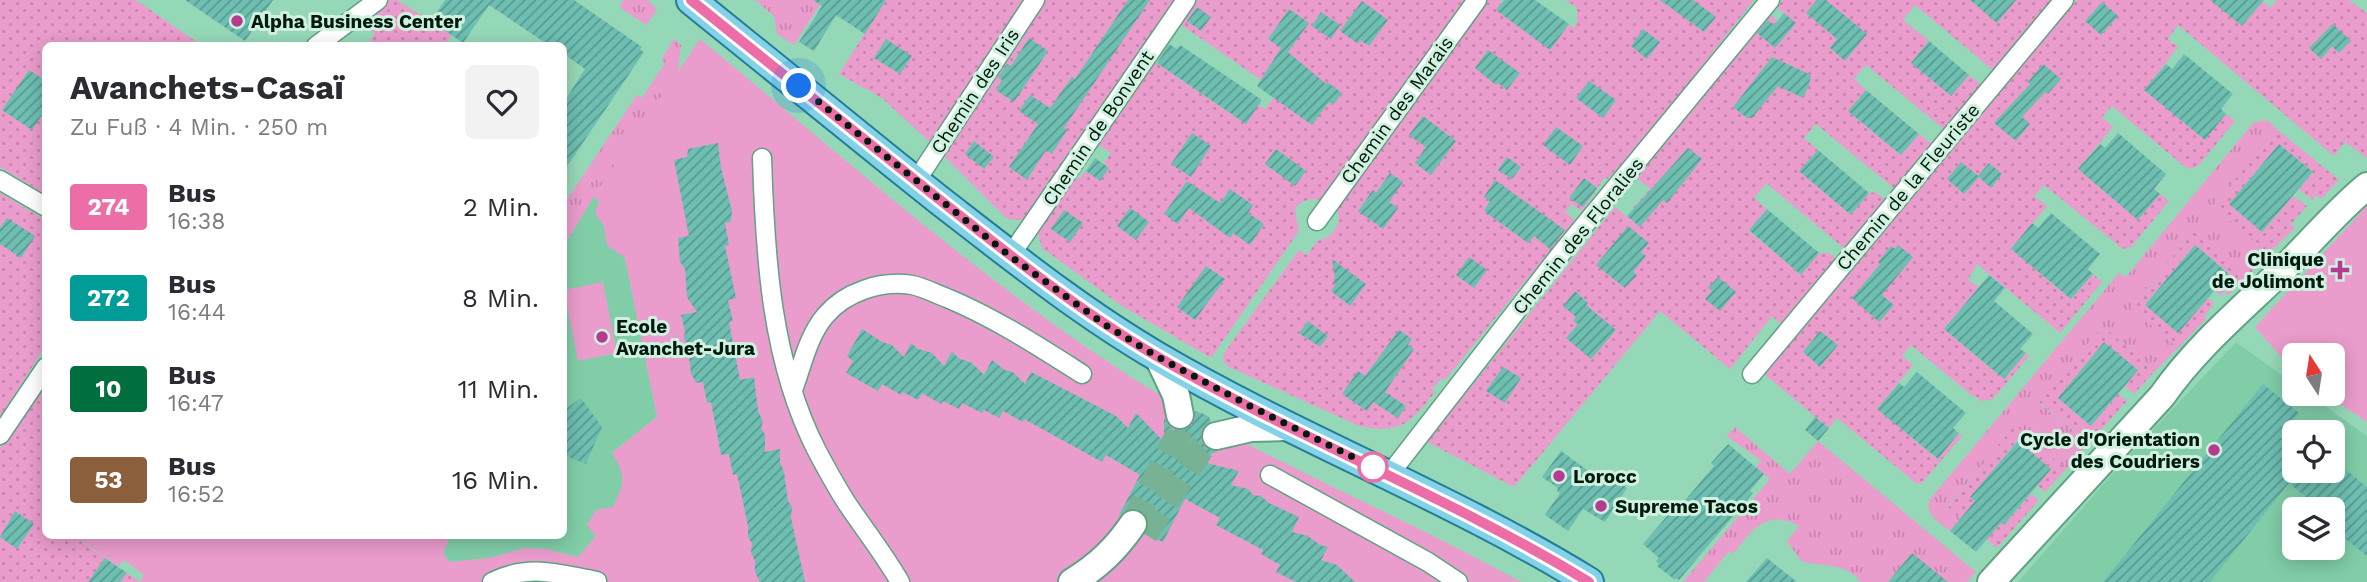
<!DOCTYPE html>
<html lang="de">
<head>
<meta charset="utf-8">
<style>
	body { margin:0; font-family:"Work Sans",sans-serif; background:#f2f2f3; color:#2b2b33; height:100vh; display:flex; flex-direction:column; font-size:26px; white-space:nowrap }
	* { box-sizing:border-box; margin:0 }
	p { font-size:23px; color:#7c7c81 }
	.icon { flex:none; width:38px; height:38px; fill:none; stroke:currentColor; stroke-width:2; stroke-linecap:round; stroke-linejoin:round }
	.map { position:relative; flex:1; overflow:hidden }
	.panel { position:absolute; left:42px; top:42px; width:525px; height:497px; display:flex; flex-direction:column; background:#fff; border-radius:10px; box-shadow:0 4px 18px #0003 }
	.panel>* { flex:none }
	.badge { padding:0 14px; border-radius:5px; font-size:24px; line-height:46px }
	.needle { width:46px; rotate:348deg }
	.tools { position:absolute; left:2282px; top:343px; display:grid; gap:14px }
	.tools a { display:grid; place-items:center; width:63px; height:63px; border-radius:10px; background:#fff; box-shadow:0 4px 18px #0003; font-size:35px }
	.you { position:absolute; width:35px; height:35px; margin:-18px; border:5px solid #fff; border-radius:50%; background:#1a73e8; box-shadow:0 0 0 10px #1a73e833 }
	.map>.badge { position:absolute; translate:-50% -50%; box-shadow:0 0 0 4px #fff }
	.round { display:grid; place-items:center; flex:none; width:74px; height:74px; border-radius:10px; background:#f2f2f3 }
	.summary { display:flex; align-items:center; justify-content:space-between; height:119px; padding:0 28px }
	h1 { font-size:33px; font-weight:700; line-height:52px }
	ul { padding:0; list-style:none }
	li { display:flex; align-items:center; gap:21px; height:91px; padding:0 28px }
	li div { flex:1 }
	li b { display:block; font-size:26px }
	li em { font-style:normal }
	li .badge { min-width:77px; font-weight:700; text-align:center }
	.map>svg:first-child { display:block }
	.built { fill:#81cda8; fill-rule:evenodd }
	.grass { fill:url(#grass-tufts) }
	.park { fill:#ea9ccc }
	.garden { fill:url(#garden-dots) }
	.building { fill:url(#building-hatch) }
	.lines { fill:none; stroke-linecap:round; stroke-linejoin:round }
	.secondary-tunnel { stroke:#77b295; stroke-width:26; stroke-dasharray:26 13; stroke-linecap:butt }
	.street-casing { stroke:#60a283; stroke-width:21 }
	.secondary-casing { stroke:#60a283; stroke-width:30 }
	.primary-casing { stroke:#227e92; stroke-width:32 }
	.street { stroke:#fff; stroke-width:18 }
	.secondary { stroke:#fff; stroke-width:26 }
	.primary { stroke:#85d2e8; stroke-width:28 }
	.line-casing { stroke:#fff; stroke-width:16 }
	.line { stroke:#ed6da6; stroke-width:10 }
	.walk { stroke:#011b0f; stroke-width:7; stroke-dasharray:0 12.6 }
	.poi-dot { fill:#b43b8f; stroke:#d0f1df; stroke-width:2.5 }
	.stop-dot { fill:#fff; stroke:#ed6da6; stroke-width:3.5 }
	.labels { text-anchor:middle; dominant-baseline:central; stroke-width:6; stroke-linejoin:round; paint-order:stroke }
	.poi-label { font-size:19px; font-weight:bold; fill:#011b0f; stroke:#d0f1df; text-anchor:start }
	.street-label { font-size:19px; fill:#011b0f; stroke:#d0f1df }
</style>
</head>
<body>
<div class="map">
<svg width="2367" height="582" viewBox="0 0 2367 582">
	<defs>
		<pattern id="grass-tufts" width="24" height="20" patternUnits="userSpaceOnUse" patternTransform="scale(1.75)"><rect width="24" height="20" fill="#ea9ccc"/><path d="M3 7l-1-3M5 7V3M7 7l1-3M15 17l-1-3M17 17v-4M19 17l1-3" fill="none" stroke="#c786ae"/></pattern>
		<pattern id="garden-dots" width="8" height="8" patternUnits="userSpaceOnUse" patternTransform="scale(1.75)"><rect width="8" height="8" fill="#ea9ccc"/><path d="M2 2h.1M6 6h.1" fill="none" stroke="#c786ae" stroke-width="1.8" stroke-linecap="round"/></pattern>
		<pattern id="building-hatch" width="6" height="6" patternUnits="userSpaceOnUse" patternTransform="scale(1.75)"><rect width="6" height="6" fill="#6ebfb2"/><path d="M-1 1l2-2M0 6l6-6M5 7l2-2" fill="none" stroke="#589a8f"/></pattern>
	</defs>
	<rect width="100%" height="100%" fill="#95d8b7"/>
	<path class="built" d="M594 196 599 202 595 213 604 226 607 245 625 258 657 417 612 453 620 466 624 483 613 508 596 510 588 525 596 535 578 557 545 549 525 548 489 558 450 562 443 554 450 536H564V246Z
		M2236 342 2294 384V394H2308L2367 436V582H2018L2122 463ZM2294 432H2333V471H2294ZM2294 509H2333V548H2294Z"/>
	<path class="grass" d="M623 0H648L657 10 646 25 622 9 620 6Z
		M755 0H823L794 45 777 34 774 16Z
		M674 39 681 45 678 72 594 196 564 246V204L637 95 642 98 665 63 661 60Z
		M2267 120 2277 129 2213 206 2269 253 2248 276 2194 231 2131 307 2178 348 2155 371 2103 326 2039 403 2089 443 2066 469 2015 426 1948 506 1961 518 1950 531C1938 521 1924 515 1930 499L2119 273 2126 277 2254 122Z
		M1735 427 1790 474 1818 441 1976 572 1967 582H1936L1912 553 1888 582H1861C1844 561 1824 568 1801 561L1787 541 1799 526C1768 508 1751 530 1733 554L1729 551 1704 582H1683L1770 479 1756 467 1761 461 1727 436Z"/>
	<path class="park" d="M700 39C848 161 992 291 1155 392 1272 464 1401 515 1521 582H140L144 575 124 560 118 566 81 540 84 536H450L443 554 450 562 489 558 525 548 545 549 578 557 596 536 587 525 596 510 613 507C624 483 627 477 612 453L657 417 625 258 607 245 604 226 595 213 599 202 594 196Z
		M2367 206V422L2325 394H2333V355H2294V372L2255 327Z
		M603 282 617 353 578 361 564 290Z"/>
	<path class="garden" d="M0 0H136L201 45 46 46 45 194 0 167Z
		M391 0H397L452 35 445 45H368L375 33 360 23Z
		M886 0H1030L934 146 882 98 839 74Z
		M1042 0H1175L1030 214C1022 221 1017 221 1006 218L941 153Z
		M1197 0H1464L1321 200C1309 198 1302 200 1295 209L1299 231 1211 358 1122 306 1042 248 1037 231 1072 179 1080 178 1086 171 1100 180 1109 168 1104 163 1111 153 1097 144 1155 62 1246 124 1258 105 1265 109 1278 92 1180 24Z
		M1487 0H1501L1500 3 1554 43 1569 24 1574 28 1577 22V8L1566 0H1754L1668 109 1608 179 1605 177 1582 211 1571 204 1565 212 1575 220 1445 380 1442 378 1432 389 1435 392C1411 423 1400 435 1359 426L1227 366 1223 361 1224 353 1299 250 1307 255 1317 241C1333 238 1344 223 1336 207Z
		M1783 0H2053L1994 71 1915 5 1903 20 1929 41 1911 63 1969 75 1982 85 1945 130 1866 65 1854 79 1866 90 1849 112 1901 155 1919 134 1932 144 1895 189 1816 124 1804 138 1818 150 1800 171 1851 214 1869 193 1875 192 1886 200 1845 249 1766 183 1754 198 1767 209 1749 231 1801 274 1819 253H1829L1836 258 1782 325 1772 316 1730 369 1660 311 1514 487 1427 442 1615 207 1635 223 1641 215 1633 208 1650 189 1637 178 1771 15 1789 30 1795 23 1777 7Z
		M2077 0H2262L2270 8 2277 0H2349L2367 13V158L2345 142 2334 156 2178 25 2168 39 2178 47 2145 90 2205 139 2226 114 2235 121 2199 165 2191 169 2185 167 2112 106 2102 117 2113 127 2078 169 2113 198 2160 194 2169 201 2131 247 2123 249 2044 185 2034 196 2047 206 2011 249 2037 270 2053 251 2062 258 2045 278 2071 299 2093 274 2102 282 2060 333 1977 264 1968 280 1979 287 1944 329 2004 379 2026 353 2029 356 1993 399 1982 401 1970 394 1911 345 1902 356 1913 365 1877 409 1933 412 1912 438 1937 459 1959 433 1962 436 1922 483 1917 484 1837 418 1829 428 1763 373Z
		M2277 129 2339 180 2321 199 2316 195 2312 200 2299 189 2313 172 2279 144 2229 204 2262 232 2293 196 2307 206 2291 224 2295 228 2269 253 2213 206Z
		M0 193 46 220 45 347 0 417Z
		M2195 230 2248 276 2229 295 2224 291 2221 296 2214 290 2229 273 2195 245 2145 304 2178 333 2208 298 2214 304 2205 315 2206 319 2178 348 2131 307Z
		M2103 326 2155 371 2134 394 2125 386 2138 370 2104 342 2058 398 2091 426 2118 394 2127 401 2089 443 2039 402Z
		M45 379 46 536H84L81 541 140 582H0V448Z
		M2015 425 2066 469 2045 492 2037 485 2051 469 2017 441 1971 497 2004 525 2031 494 2039 500 1997 548 1948 507Z"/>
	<path class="building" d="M185 0H273L245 41Z
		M445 0H574L642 47 640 50 644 52 564 171V102L585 69 564 54V46H550L489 5 463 43 431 21Z
		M813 0H886L865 34 836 15 814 51 799 42 822 6Z
		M1128 0H1150L1064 128 1067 130 1052 154 1046 150 1027 180 1009 167 1038 124 1019 111 1030 95 1050 108 1072 77 1075 79Z
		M1504 0H1535L1569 24 1550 50 1496 10Z
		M1660 0H1693L1716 17 1704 32Z
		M1817 0H1826L1867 34 1845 61 1830 48 1837 39 1806 13Z
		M1970 0H2016L1997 23Z
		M2210 0H2264L2242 26Z
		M1362 1 1388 20 1369 46 1360 40 1358 44 1340 31Z
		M2102 2 2118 16 2101 35 2085 21Z
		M1197 7 1211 17 1201 31 1187 21Z
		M1289 9 1309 23 1288 52 1326 84 1327 82 1342 93 1333 105 1329 102 1312 125 1257 86 1281 48 1268 39Z
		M1321 12 1340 25 1331 39 1312 26Z
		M1784 13 1796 23 1775 48 1757 33 1768 20 1774 25Z
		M2333 24 2351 41 2339 53 2332 46 2321 59 2309 48Z
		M1643 29 1660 42 1647 59 1631 46Z
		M1029 38 1048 51 1014 102 996 90 1002 80 998 77 1007 64 1011 66Z
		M886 39 912 56 900 74 874 58Z
		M1929 41 1969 75 1951 96 1911 63Z
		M1169 44 1177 49 1180 45 1262 100 1246 124 1157 63Z
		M1488 50 1520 73 1507 90 1498 83 1496 85 1475 68Z
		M2184 54 2233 94 2221 109 2226 114 2205 140 2144 90 2166 64 2172 69Z
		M1772 57 1811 75 1809 85 1803 98 1778 86 1752 118H1747L1733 107Z
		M2043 64 2061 79 2048 94 2045 92 2022 117 2030 124 2016 141 1994 123 2030 84 2028 82Z
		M29 70 46 81V109L32 130 2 110Z
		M1589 81 1616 100 1603 118 1576 98Z
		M1866 90 1919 134 1901 155 1848 111Z
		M1423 116 1456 141 1431 175 1415 163 1426 147 1409 135Z
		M1556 127 1583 146 1570 165 1543 145Z
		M1192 133 1211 146 1191 177 1171 164Z
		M2118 133 2166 174 2154 189 2160 194 2138 220 2078 169 2100 144 2105 148Z
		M974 141 994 157 984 169 965 154Z
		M718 143 721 168 732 211 731 222 725 223 729 245 725 246 736 298 728 300 733 321 729 322 740 380 754 377 758 411 763 421 761 428 765 435V452L780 449V462L784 472 788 501 792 507 791 518 805 582H760L755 572V561L751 552 752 543 748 537V526L737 474 733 475 729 454 721 455 711 402 707 403 703 382 696 383 691 373 688 348 684 338 685 331 681 315 697 312 687 297 685 269 680 262 678 238 689 236 674 160 687 157 688 149Z
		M2279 144 2313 172 2262 232 2229 204Z
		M1688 148 1702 159 1667 203 1663 200 1640 227 1627 216Z
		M1276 149 1306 171 1295 186 1265 164Z
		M1818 150 1869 193 1851 215 1799 171Z
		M1507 157 1521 167 1512 179 1498 170Z
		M1095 158 1109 168 1100 181 1086 171Z
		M1961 162 1978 176 1989 163 2002 174 1991 188 1979 177 1964 194 1947 179Z
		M1390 173 1403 182 1389 202 1398 208 1383 229 1358 211 1373 190 1376 193Z
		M1584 178 1597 188 1583 207 1569 198Z
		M1495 180 1565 230 1550 249 1534 236 1528 243 1484 211 1490 201 1484 197Z
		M1187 181 1220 203 1230 189 1253 205 1248 213 1264 224 1250 245 1233 233 1230 238 1189 208 1178 224 1164 214Z
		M1130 208 1149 222 1136 240 1117 226Z
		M1767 209 1819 253 1801 275 1749 230Z
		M1064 210 1083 223 1070 242 1051 229Z
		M2051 213 2100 254 2088 269 2093 274 2071 299 2011 249 2032 223 2038 228Z
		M7 218 35 236 21 258 0 244V228Z
		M1628 226 1649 243 1641 252 1646 256 1633 272 1637 275 1625 288 1596 265Z
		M1898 245 1913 257 1882 295 1894 305 1879 322 1852 298 1880 264 1878 262 1891 246 1895 249Z
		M2195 245 2229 274 2178 333 2145 305Z
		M1469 257 1487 270 1474 288 1456 275Z
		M1332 259 1366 284 1350 306 1331 291 1336 284 1333 282 1335 278Z
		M1206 266 1225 279 1195 320 1177 307Z
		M1989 275 2005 288 1994 301 2033 334 2020 349 2026 353 2004 379 1944 329Z
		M1718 277 1736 292 1720 311 1705 299 1712 291 1708 288Z
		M1575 291 1588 303 1586 305 1616 330 1591 359 1566 338 1578 324 1573 321 1576 317 1563 306Z
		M1308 321 1328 336 1320 347 1299 333Z
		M862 329 882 342 892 345 904 357 911 343 918 349 932 353 944 366 952 351 958 358 972 363 984 375 992 360 1005 370 1013 372 1025 384 1031 372 1116 416 1128 428 1136 413 1164 442V418L1169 426 1174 430H1182L1191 426 1195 419V411L1204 414 1209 417 1211 422 1201 431V440L1205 447 1217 451 1199 461 1239 471 1231 485 1248 489 1253 495 1261 496 1269 503 1299 517 1292 532 1308 536 1320 545 1328 547 1321 560 1337 565 1355 582H1296L1276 572 1280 565 1261 554 1263 550 1216 525 1220 518 1185 499 1163 542 1145 534 1149 526 1148 518 1142 511 1134 508 1127 509 1118 517 1140 475 1106 455 1102 462 1024 419 1023 422 1003 411 999 418 984 410 982 413 962 403 959 409 943 401 941 404 922 393 918 400 903 392 901 395 882 384 878 391 846 373 853 361 847 356Z
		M1399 330 1412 339 1408 345 1414 349 1385 392 1406 406 1398 418 1373 402 1367 411 1342 394 1358 371 1365 376Z
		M1820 331 1838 345 1820 367 1803 352Z
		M2104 342 2138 370 2091 426 2058 398Z
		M1503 367 1521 378 1505 403 1486 391Z
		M1917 372 1966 413 1953 428 1959 433 1938 459 1877 409 1899 383 1904 387Z
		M2263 384 2299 413 2280 437 2294 448V471H2333V459L2367 487V556L2333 529V509H2307L2313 503 2289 483 2210 582H2103Z
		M581 398 602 427 586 464 564 455V410Z
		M1815 417 1829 428 1818 441 1805 430Z
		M2018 441 2051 469 2004 525 2001 523 1976 552 1950 531 1975 501 1970 497Z
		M1728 444 1764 474 1750 491 1753 493 1679 580 1676 578 1675 580 1657 566 1659 564 1656 561 1659 558 1643 544 1674 508 1677 510 1714 466 1711 463Z
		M1561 451 1609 486 1614 478 1627 488 1605 522 1583 509 1568 531 1545 515 1560 493 1557 491 1558 488 1542 477Z
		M15 511 34 524 17 549 0 537Z
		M1912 553 1948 582H1888Z
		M105 558 127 573 120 582H88Z
		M1767 558 1797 582H1746Z"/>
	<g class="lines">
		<path class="secondary-tunnel" d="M1133 524 1178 435 1180 415
			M1145 534 1201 449 1216 436"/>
		<defs>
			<path id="street" d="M316 46 378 0
				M762 158C765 256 771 362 817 451 826 468 836 486 846 502 864 529 884 554 900 582
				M0 180 46 207
				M916 181 1035 0
				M1317 221 1477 0
				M1010 256 1186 0
				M1752 374 2064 0
				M793 390C802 366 808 336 825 316 845 292 881 280 912 285 923 287 936 294 947 298 995 318 1038 346 1082 374
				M0 435 46 367
				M1270 475 1428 562 1458 582
				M1389 475 1559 256 1770 0
				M492 582C530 563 558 574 597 581"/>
			<path id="secondary" d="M1158 357 1176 395 1180 415
				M1216 436 1251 428 1290 427
				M1072 582C1098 566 1116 549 1133 524
				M1991 582 2162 396C2194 350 2235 315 2276 276 2307 247 2334 213 2367 186"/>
			<path id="primary" d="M691 0C774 67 856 134 939 200 1010 255 1081 312 1158 357 1298 439 1451 497 1589 582"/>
		</defs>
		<use href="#street" class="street-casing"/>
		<use href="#secondary" class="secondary-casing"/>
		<use href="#primary" class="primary-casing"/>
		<use href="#street" class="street"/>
		<use href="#secondary" class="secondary"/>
		<use href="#primary" class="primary"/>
	</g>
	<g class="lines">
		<defs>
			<path id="line" d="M691 0C772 66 854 131 935 196 1007 253 1079 311 1158 357 1298 439 1450 497 1589 582"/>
		</defs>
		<use href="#line" class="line-casing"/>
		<use href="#line" class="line"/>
		<path class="walk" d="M799 86 1010 256 1107 326 1158 357 1250 406 1373 467"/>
	</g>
	<g class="poi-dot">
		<circle cx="237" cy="21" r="7"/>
		<path d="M2336.5 259.5h7v7h7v7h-7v7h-7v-7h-7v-7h7z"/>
		<circle cx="602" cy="337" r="7"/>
		<circle cx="2214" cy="450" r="7"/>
		<circle cx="1559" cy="476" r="7"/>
		<circle cx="1601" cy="506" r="7"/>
	</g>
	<circle class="stop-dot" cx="1373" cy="467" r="14"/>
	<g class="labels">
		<g class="poi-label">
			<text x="251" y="21">Alpha Business Center</text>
			<text x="2324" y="259" text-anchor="end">Clinique<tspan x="2324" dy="22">de Jolimont</tspan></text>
			<text x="616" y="326">Ecole<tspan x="616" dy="22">Avanchet-Jura</tspan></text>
			<text x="2200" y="439" text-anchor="end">Cycle d'Orientation<tspan x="2200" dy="22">des Coudriers</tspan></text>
			<text x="1573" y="476">Lorocc</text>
			<text x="1615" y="506">Supreme Tacos</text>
		</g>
		<g class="street-label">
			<text transform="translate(975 91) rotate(-57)">Chemin des Iris</text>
			<text transform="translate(1397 110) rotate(-54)">Chemin des Marais</text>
			<text transform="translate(1098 128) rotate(-56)">Chemin de Bonvent</text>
			<text transform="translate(1908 187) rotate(-50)">Chemin de la Fleuriste</text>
			<text transform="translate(1578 236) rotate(-51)">Chemin des Floralies</text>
		</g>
	</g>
</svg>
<div class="tools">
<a><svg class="needle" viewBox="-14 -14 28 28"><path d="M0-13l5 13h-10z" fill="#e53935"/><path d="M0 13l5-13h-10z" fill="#7c7c81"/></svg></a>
<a><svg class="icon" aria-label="locate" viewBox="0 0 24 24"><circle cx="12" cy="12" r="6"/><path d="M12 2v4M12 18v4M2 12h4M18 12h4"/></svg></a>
<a><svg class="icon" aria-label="layers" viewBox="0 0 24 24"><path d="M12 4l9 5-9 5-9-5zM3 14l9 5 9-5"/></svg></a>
</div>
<div class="you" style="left:799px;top:86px"></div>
<section class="panel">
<div class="summary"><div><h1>Avanchets-Casaï</h1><p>Zu Fuß · 4 Min. · 250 m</p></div><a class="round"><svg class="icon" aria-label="heart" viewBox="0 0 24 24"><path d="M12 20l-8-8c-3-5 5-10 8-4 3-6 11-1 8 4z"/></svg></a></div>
<ul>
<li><span class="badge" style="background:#ed6da6;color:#fff">274</span><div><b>Bus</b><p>16:38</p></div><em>2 Min.</em></li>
<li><span class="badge" style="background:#009c98;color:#fff">272</span><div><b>Bus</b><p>16:44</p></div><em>8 Min.</em></li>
<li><span class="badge" style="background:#006e3d;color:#fff">10</span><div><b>Bus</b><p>16:47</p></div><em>11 Min.</em></li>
<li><span class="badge" style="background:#8b5e3c;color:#fff">53</span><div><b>Bus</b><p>16:52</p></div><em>16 Min.</em></li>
</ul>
</section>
</div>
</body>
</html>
